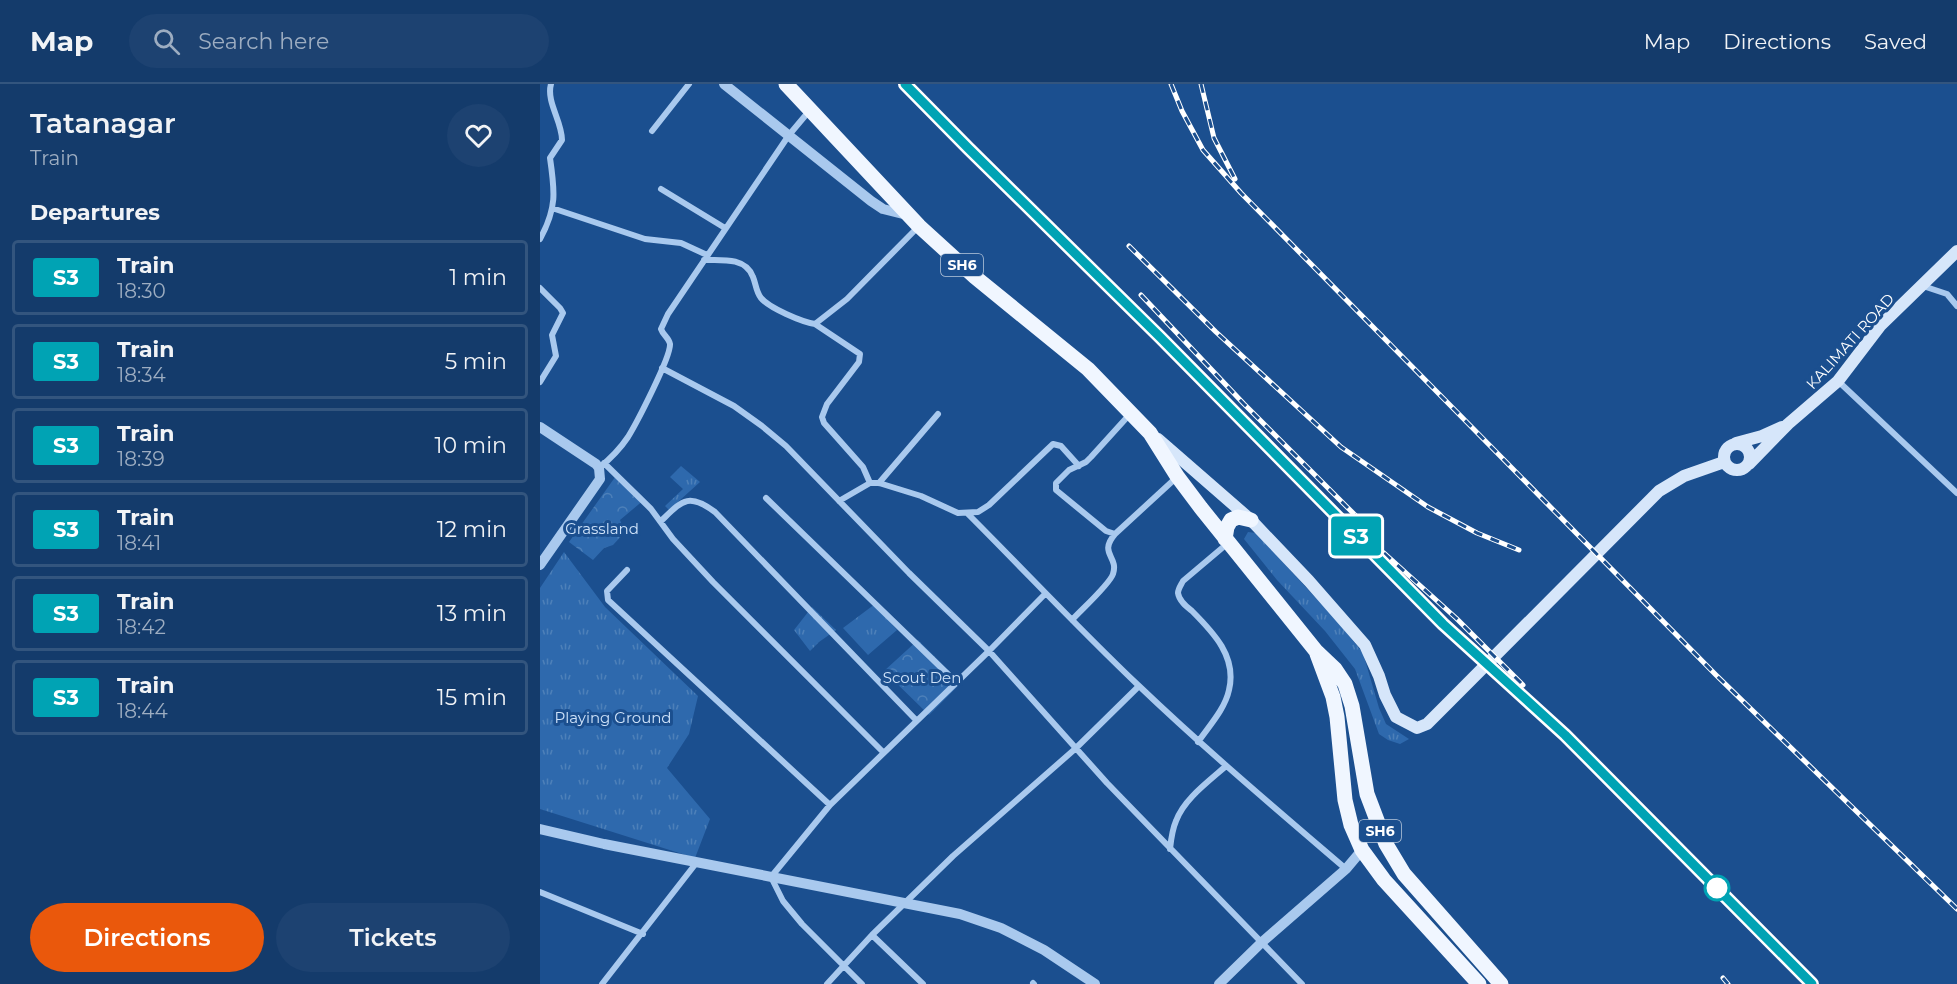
<!DOCTYPE html>
<html lang="en">
<head>
<meta charset="utf-8">
<style>
	body { margin:0; font-family:Montserrat,sans-serif; background:#1d4271; color:#f1f3f6; height:100vh; display:flex; flex-direction:column; font-size:22px; white-space:nowrap }
	* { box-sizing:border-box; margin:0 }
	p { font-size:20px; color:#9dadc1 }
	.icon { flex:none; width:33px; height:33px; fill:none; stroke:currentColor; stroke-width:2; stroke-linecap:round; stroke-linejoin:round }
	.map { position:relative; flex:1; overflow:hidden }
	.drawer { display:flex; flex-direction:column; background:#143b6b; width:540px }
	.drawer>* { flex:none }
	.badge { padding:0 12px; border-radius:4px; font-size:21px; line-height:39px }
	.map>.badge { position:absolute; translate:-50% -50%; box-shadow:0 0 0 3px #fff }
	h2 { padding:0 30px; font-size:22px; line-height:54px }
	.round { display:grid; place-items:center; flex:none; width:63px; height:63px; border-radius:32px; background:#1d4271 }
	.summary { display:flex; align-items:center; justify-content:space-between; height:102px; padding:0 30px }
	h1 { font-size:28px; font-weight:600; line-height:45px }
	.action { display:flex; gap:12px; margin-top:auto; padding:12px 30px }
	.action a { flex:1; height:69px; border-radius:36px; background:#ea580c; color:#fff; font-size:24px; font-weight:600; line-height:69px; text-align:center }
	.action a+a { background:#1d4271; color:#f1f3f6 }
	ul { padding:0; list-style:none }
	li { display:flex; align-items:center; gap:18px; height:75px; margin:0 12px 9px; padding:0 18px; border:3px solid #33557e; border-radius:6px }
	li div { flex:1 }
	li b { display:block; font-size:22px }
	li em { font-style:normal }
	li .badge { min-width:66px; font-weight:700; text-align:center }
	header { display:flex; align-items:center; gap:36px; box-sizing:border-box; height:84px; padding:0 30px; background:#143b6b; border-bottom:2px solid #33557e }
	header strong { font-size:28px }
	nav { display:flex; gap:33px; margin-inline-start:auto; font-size:21px }
	.search { width:420px; height:54px; background:#1d4271; display:flex; align-items:center; gap:15px; box-sizing:border-box; padding:0 21px; border-radius:33px; color:#9dadc1; font-size:22px }
	main { display:flex; flex:1; min-height:0 }
	.map>svg:first-child { display:block }
	.grass { fill:url(#grass-tufts) }
	.forest { fill:url(#forest-crowns) }
	.lines { fill:none; stroke-linecap:round; stroke-linejoin:round }
	.minor { stroke:#a9c9ee; stroke-width:6 }
	.tertiary { stroke:#a9c9ee; stroke-width:10 }
	.secondary { stroke:#d6e6fa; stroke-width:12 }
	.primary { stroke:#f0f6ff; stroke-width:15 }
	.rail-casing { stroke:#fff; stroke-width:5 }
	.rail { stroke:#1b4f8f; stroke-width:3; stroke-dasharray:9; stroke-linecap:butt }
	.line-casing { stroke:#fff; stroke-width:14 }
	.line { stroke:#00a3b4; stroke-width:9 }
	.stop-dot { fill:#fff; stroke:#00a3b4; stroke-width:3 }
	.labels { text-anchor:middle; dominant-baseline:central; stroke-width:6; stroke-linejoin:round; paint-order:stroke }
	.shield { fill:#1b4f8f; stroke:#bbcadd; stroke-width:1.5 }
	.shield-label { font-size:14px; font-weight:bold; fill:#fff }
	.street-label { font-size:15px; fill:#fff; stroke:#1b4f8f }
	.park-label { font-size:15px; fill:#cfe3fa; stroke:#1b4f8f }
</style>
</head>
<body>
<header>
<strong>Map</strong>
<div class="search"><svg class="icon" aria-label="search" viewBox="0 0 24 24"><circle cx="10" cy="10" r="6"/><path d="M15 15l6 6"/></svg>Search here</div>
<nav><a>Map</a><a>Directions</a><a>Saved</a></nav>
</header>
<main>
<section class="drawer">
<div class="summary"><div><h1>Tatanagar</h1><p>Train</p></div><a class="round"><svg class="icon" aria-label="heart" viewBox="0 0 24 24"><path d="M12 20l-8-8c-3-5 5-10 8-4 3-6 11-1 8 4z"/></svg></a></div>
<h2>Departures</h2>
<ul>
<li><span class="badge" style="background:#00a3b4;color:#fff">S3</span><div><b>Train</b><p>18:30</p></div><em>1 min</em></li>
<li><span class="badge" style="background:#00a3b4;color:#fff">S3</span><div><b>Train</b><p>18:34</p></div><em>5 min</em></li>
<li><span class="badge" style="background:#00a3b4;color:#fff">S3</span><div><b>Train</b><p>18:39</p></div><em>10 min</em></li>
<li><span class="badge" style="background:#00a3b4;color:#fff">S3</span><div><b>Train</b><p>18:41</p></div><em>12 min</em></li>
<li><span class="badge" style="background:#00a3b4;color:#fff">S3</span><div><b>Train</b><p>18:42</p></div><em>13 min</em></li>
<li><span class="badge" style="background:#00a3b4;color:#fff">S3</span><div><b>Train</b><p>18:44</p></div><em>15 min</em></li>
</ul>
<div class="action"><a>Directions</a><a>Tickets</a></div>
</section>
<div class="map">
<svg width="1417" height="900" viewBox="0 0 1417 900">
	<defs>
		<pattern id="grass-tufts" width="24" height="20" patternUnits="userSpaceOnUse" patternTransform="scale(1.5)"><rect width="24" height="20" fill="#2e69ad"/><path d="M3 7l-1-3M5 7V3M7 7l1-3M15 17l-1-3M17 17v-4M19 17l1-3" fill="none" stroke="#4d80b9"/></pattern>
		<pattern id="forest-crowns" width="20" height="18" patternUnits="userSpaceOnUse" patternTransform="scale(1.5)"><rect width="20" height="18" fill="#2e69ad"/><path d="M2 6a3 3 0 1 1 6 0M12 15a3 3 0 1 1 6 0" fill="none" stroke="#4d80b9"/></pattern>
	</defs>
	<rect width="100%" height="100%" fill="#1b4f8f"/>
	<path class="grass" d="M141 382 160 398 129 426 125 422 143 405 130 393Z
		M708 448 716 449 796 536 823 569 839 624 846 640 869 655 860 660 848 656 839 650 815 585 785 547 737 496 704 455Z
		M24 468 65 523 158 612 149 650 127 684 170 735 155 774 0 725V504Z
		M335 520 357 546 328 571 303 544Z
		M272 523 296 546 279 558 270 567 254 546Z"/>
	<path class="forest" d="M78 389 105 415 80 436 85 448 73 461 64 464 53 476 29 458Z
		M378 556 421 599 389 631 344 587Z"/>
	<g class="lines">
		<path class="minor" d="M112 47 149 0
			M121 105 185 144
			M12 124 105 155 141 159 167 171
			M0 155C17 124 15 108 10 74L22 56C22 37 6 18 11 0
			M164 176C181 176 206 173 213 193 216 200 216 208 221 214 229 224 262 238 275 240L307 215 379 142
			M1383 202 1407 210 1417 222
			M0 204 20 224 23 229 12 251 16 272 0 298
			M275 240 320 270 319 278 287 320 282 333 284 339 323 383 330 399
			M122 284 194 322 222 342 246 362 369 489 449 567 567 699 762 900
			M1298 297 1417 409
			M590 330 551 373 546 378 529 386 516 399V406L566 447 575 450 637 393
			M64 379 111 425 133 455 173 498 343 668
			M59 384C70 375 80 365 88 353 96 340 131 273 130 260 129 254 123 251 121 245L128 230 249 51 270 26
			M339 399 398 330
			M226 414 416 598
			M299 417 330 399H339L381 412 418 429 438 428 449 421 513 360 521 362 539 382
			M428 430C485 487 540 546 598 601 665 665 736 725 806 785
			M121 437C142 417 148 408 175 428L376 636
			M87 486 67 507 68 516 290 721
			M532 536C540 527 570 500 573 490 579 472 558 470 575 450
			M658 658C669 642 685 625 689 606 697 573 674 549 652 527 647 523 639 517 638 509 638 505 641 501 643 497L688 459
			M630 765C631 756 632 746 636 737 644 715 668 698 686 682
			M0 808 103 850
			M332 851 383 900
			M493 899 494 900
			M62 900 157 778
			M287 900 332 851 413 772 535 665 599 602
			M322 900 262 840 243 817 231 793 290 721 449 567 505 510"/>
		<path class="tertiary" d="M184 0 331 117 343 125 371 132
			M0 343 56 380 59 384 60 395 0 481
			M0 745 64 760 420 830 461 844 504 866 555 900
			M679 900 721 859 806 785 822 766"/>
		<path class="secondary" d="M618 355 711 436 769 497 825 561 839 592 845 611 856 633 877 644 887 640 906 621 1119 407 1144 392 1184 378
			M1196 359 1222 352 1242 343
			M1184 373a13 13 0 1 1 26 0a13 13 0 1 1-26 0Z
			M1209 380 1248 340 1298 297 1340 242 1417 167"/>
		<path class="primary" d="M246 0 379 142 435 193 548 285 610 349 637 392 661 424 776 567 795 585 805 600 812 622 827 710 846 760 864 790 961 900
			M685 455 687 443 691 436 698 433 711 436
			M777 570 793 613 797 633 805 716 811 741 822 766 844 796 939 900"/>
		<defs>
			<path id="rail" d="M365 0 414 51 620 253 903 540 1025 650 1272 900
				M631 0 642 27 663 66 701 109 1176 591 1417 825
				M661 0 674 54 695 95
				M589 162 676 248 801 363 888 423 937 449 979 466
				M601 211 704 320 837 453
				M844 469 916 534 983 601
				M1183 894 1188 900"/>
		</defs>
		<use href="#rail" class="rail-casing"/>
		<use href="#rail" class="rail"/>
	</g>
	<g class="lines">
		<defs>
			<path id="line" d="M365 0 428 64 620 253 903 540 1025 651 1272 900"/>
		</defs>
		<use href="#line" class="line-casing"/>
		<use href="#line" class="line"/>
	</g>
	<circle class="stop-dot" cx="1177" cy="804" r="12"/>
	<g class="labels">
		<g class="shield">
			<rect x="401" y="170" width="42" height="22" rx="4.5"/>
			<rect x="819" y="736" width="42" height="22" rx="4.5"/>
		</g>
		<g class="shield-label">
			<text x="422" y="181">SH6</text>
			<text x="840" y="747">SH6</text>
		</g>
		<g class="street-label">
			<text transform="translate(1310 257) rotate(-48)">KALIMATI ROAD</text>
		</g>
		<g class="park-label">
			<text x="62" y="444">Grassland</text>
			<text x="382" y="593">Scout Den</text>
			<text x="73" y="633">Playing Ground</text>
		</g>
	</g>
</svg>
<b class="badge" style="left:816px;top:452px;background:#00a3b4;color:#fff">S3</b>
</div>
</main>
</body>
</html>
